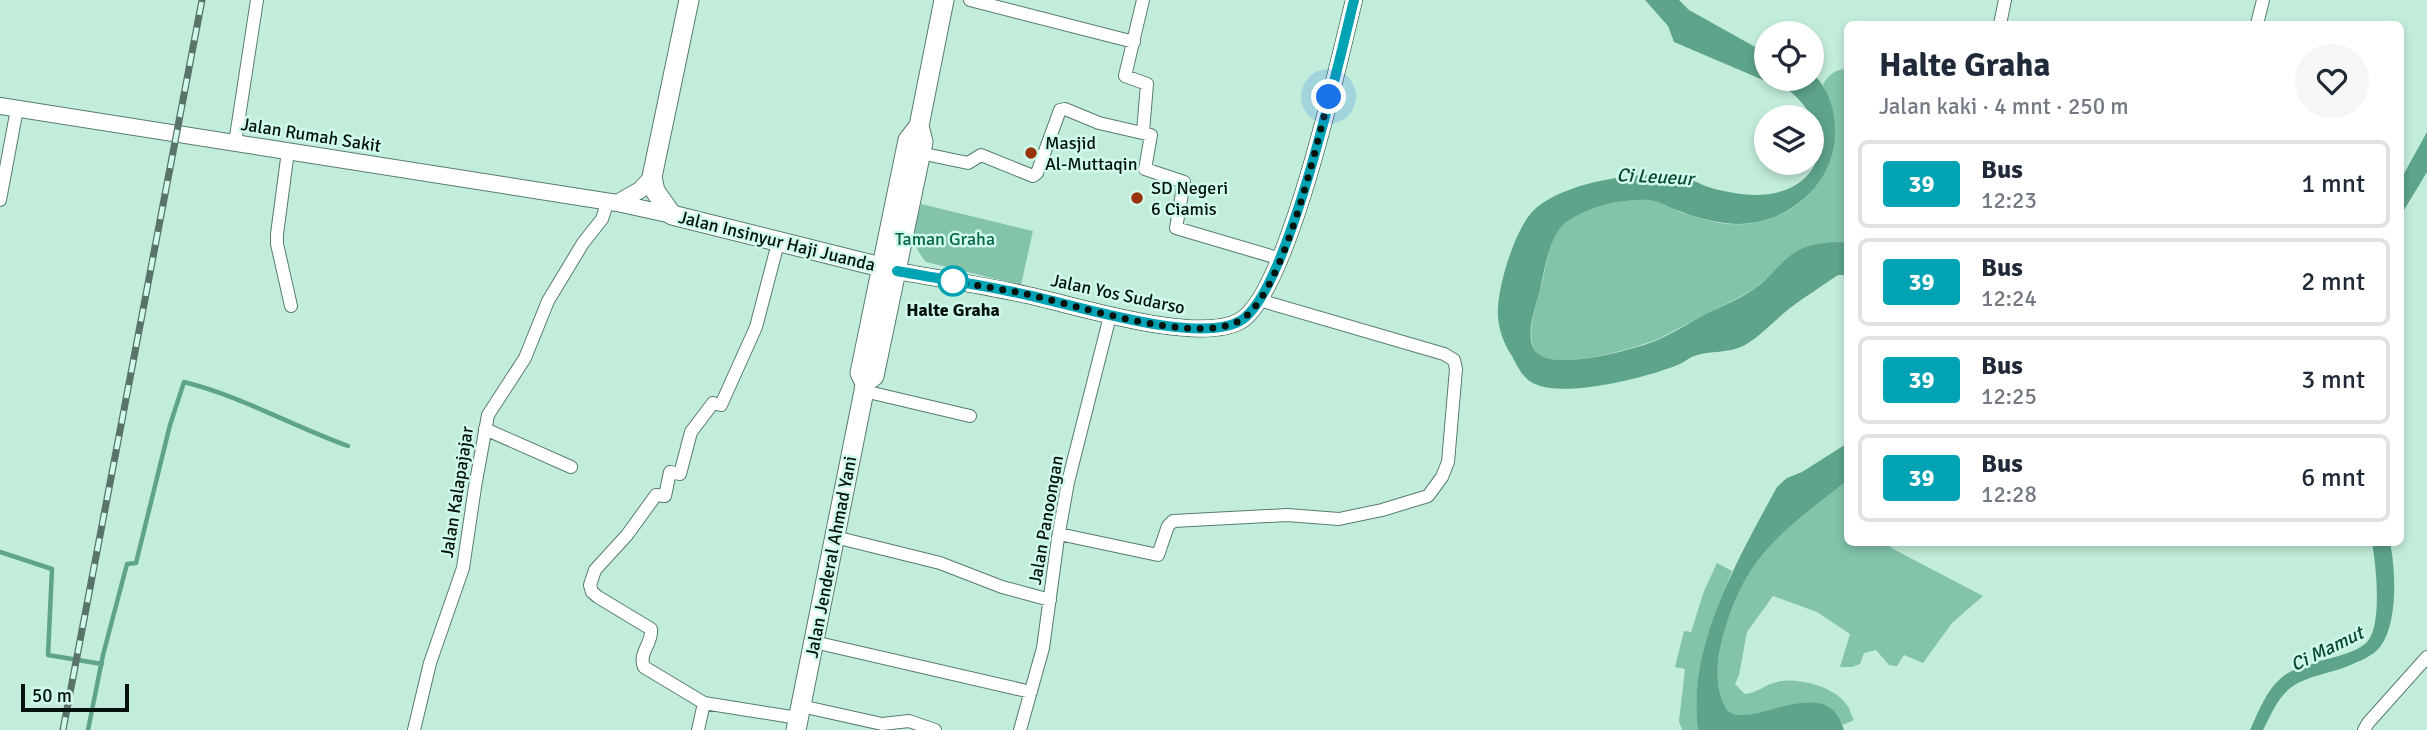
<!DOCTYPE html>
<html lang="id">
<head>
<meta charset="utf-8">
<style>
	body { margin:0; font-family:Signika,sans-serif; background:#f6f6f7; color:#1f2937; height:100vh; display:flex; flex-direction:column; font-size:26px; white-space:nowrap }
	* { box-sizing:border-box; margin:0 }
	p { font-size:23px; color:#747a83 }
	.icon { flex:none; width:38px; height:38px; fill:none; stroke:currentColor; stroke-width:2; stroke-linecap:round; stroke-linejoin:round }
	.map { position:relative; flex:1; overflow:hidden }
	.sheet { position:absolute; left:1844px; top:21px; width:560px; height:525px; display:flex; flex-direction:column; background:#fff; border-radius:10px; box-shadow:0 4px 10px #0003 }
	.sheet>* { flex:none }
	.badge { padding:0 14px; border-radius:5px; font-size:24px; line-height:46px }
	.tools { position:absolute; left:1754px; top:21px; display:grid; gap:14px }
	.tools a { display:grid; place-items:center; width:70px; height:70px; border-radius:50%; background:#fff; box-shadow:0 4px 10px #0003; font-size:35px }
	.scale { position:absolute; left:21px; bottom:18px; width:108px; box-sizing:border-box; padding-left:7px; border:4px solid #04120d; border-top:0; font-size:19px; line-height:24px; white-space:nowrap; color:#04120d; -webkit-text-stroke:5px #d0fae9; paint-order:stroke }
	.you { position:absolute; width:35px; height:35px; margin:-18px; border:5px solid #fff; border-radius:50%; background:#1a73e8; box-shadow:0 0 0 10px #1a73e833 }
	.map>.badge { position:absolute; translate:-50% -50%; box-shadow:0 0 0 4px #fff }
	.round { display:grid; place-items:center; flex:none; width:74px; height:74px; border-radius:37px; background:#f6f6f7 }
	.summary { display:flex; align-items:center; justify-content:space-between; height:119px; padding:0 35px }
	h1 { font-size:33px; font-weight:800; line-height:52px }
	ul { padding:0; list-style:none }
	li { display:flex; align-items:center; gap:21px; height:88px; margin:0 14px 10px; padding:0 21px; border:4px solid #e0e1e3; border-radius:10px }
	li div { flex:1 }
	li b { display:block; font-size:26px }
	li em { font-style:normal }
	li .badge { min-width:77px; font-weight:700; text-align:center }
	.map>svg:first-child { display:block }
	.green { fill:#82c3aa }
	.water { fill:#5ea48a }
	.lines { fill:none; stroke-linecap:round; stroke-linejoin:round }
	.stream { stroke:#5ea48a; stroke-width:4.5 }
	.minor-casing { stroke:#567c6d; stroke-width:14 }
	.secondary-casing { stroke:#567c6d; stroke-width:18 }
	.trunk-casing { stroke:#567c6d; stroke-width:21 }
	.minor { stroke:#fff; stroke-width:12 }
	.secondary { stroke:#fff; stroke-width:16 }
	.trunk { stroke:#fff; stroke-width:19 }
	.rail-casing { stroke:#597369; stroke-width:7 }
	.rail { stroke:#d0fae9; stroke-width:4.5; stroke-dasharray:13; stroke-linecap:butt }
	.line-casing { stroke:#fff; stroke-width:16 }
	.line { stroke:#00a3b4; stroke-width:10 }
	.walk { stroke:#04120d; stroke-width:7; stroke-dasharray:0 12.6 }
	.poi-dot { fill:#983209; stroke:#d0fae9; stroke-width:2.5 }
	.stop-dot { fill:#fff; stroke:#00a3b4; stroke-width:3.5 }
	.labels { text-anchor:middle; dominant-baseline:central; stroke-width:5; stroke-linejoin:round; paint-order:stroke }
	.street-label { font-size:18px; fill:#04120d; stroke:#d0fae9 }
	.poi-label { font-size:18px; fill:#04120d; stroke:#d0fae9; text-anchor:start }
	.park-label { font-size:18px; fill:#06654c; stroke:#d0fae9 }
	.stop-label { font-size:18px; font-weight:bold; fill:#04120d; stroke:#d0fae9 }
	.water-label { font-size:19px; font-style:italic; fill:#074634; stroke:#d0fae9 }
</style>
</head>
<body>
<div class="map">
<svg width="2427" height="730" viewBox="0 0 2427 730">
	<rect width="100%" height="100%" fill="#c3eddb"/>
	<path class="green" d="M1848 69V243H1824L1784 263 1755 289 1658 339C1636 348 1553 373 1536 352 1525 339 1536 304 1540 290 1547 268 1547 237 1566 221 1583 208 1632 196 1653 200 1663 202 1673 209 1682 213 1697 217 1714 223 1729 224 1764 227 1802 210 1820 180 1841 144 1836 122 1823 84 1830 74 1835 69 1848 69Z
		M921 204 1033 231 1021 285 926 262C908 241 915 229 921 204Z
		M1848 480V542L1885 543 1895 550 1983 596 1952 623 1923 663 1904 655 1897 666 1889 665 1876 650 1864 653 1860 664 1852 667H1840L1850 634 1817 612 1773 596 1747 632 1739 675 1735 684 1745 694C1757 693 1767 683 1781 681 1801 678 1835 687 1847 705 1850 709 1851 715 1854 720L1843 725C1819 675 1751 730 1728 711 1716 695 1716 667 1720 649 1741 558 1779 534 1848 480Z
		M1717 563 1732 571C1712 620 1690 676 1698 730H1682L1679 721 1685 669 1675 667 1684 631 1691 632 1704 591Z"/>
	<path class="water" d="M1645 0H1679L1689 10 1766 53V79H1811V73C1827 84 1835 110 1835 129 1837 187 1781 231 1725 223 1710 221 1694 217 1679 211 1670 208 1660 201 1650 200 1624 198 1591 206 1569 220 1547 234 1545 274 1538 297 1534 311 1524 341 1537 353 1556 371 1632 350 1655 341 1672 334 1689 323 1706 314 1722 306 1739 299 1753 290 1770 279 1783 257 1801 249 1815 243 1833 241 1848 243V275H1838C1822 286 1806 296 1790 308 1775 320 1762 335 1745 345 1729 354 1710 350 1694 356 1687 359 1682 364 1675 366 1644 378 1566 398 1535 384 1524 380 1517 366 1512 356 1504 344 1499 331 1498 317 1496 290 1514 232 1532 212 1559 182 1645 169 1683 177 1692 179 1700 184 1708 187 1721 191 1741 195 1755 195 1823 195 1840 134 1791 92L1674 42 1668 26Z
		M2427 132V172L2401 215V179Z
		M1848 440V480C1779 534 1741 558 1720 649 1716 667 1716 695 1728 711 1751 730 1828 670 1844 730H1698C1686 648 1739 557 1777 487L1787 478 1802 472 1843 446Z
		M2372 543H2390C2396 571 2398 623 2380 647 2372 657 2359 661 2348 666 2331 673 2308 676 2293 686 2278 696 2271 715 2263 730H2250C2258 713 2266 691 2280 679 2290 669 2307 666 2320 661 2334 657 2355 653 2366 643 2383 628 2376 564 2372 543Z"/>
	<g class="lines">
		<path class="stream" d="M0 552 52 569 48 655 102 664
			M88 730 103 655 127 564 136 563 170 425 184 382C241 396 292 426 348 446"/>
		<defs>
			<path id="minor" d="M970 0 1134 42
				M2000 24 2005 0
				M2257 24 2263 0
				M1143 132 1147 84 1125 76 1143 0
				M235 143 257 0
				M288 151 277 234V244L291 306
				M920 153 968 163 981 155 1033 176 1037 173 1060 110 1065 109 1099 123 1151 135 1145 169 1184 182 1176 228 1281 259
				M0 200 17 109
				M864 391 970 416
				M485 429 571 467
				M1059 534 1158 555 1168 526 1173 521 1287 515 1339 519 1382 510 1428 496 1442 477 1448 462 1456 369 1454 360 1444 354 1259 300
				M835 537 940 563 1002 587 1050 600
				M814 642 1031 692
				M704 703 644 667C638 653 653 643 651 629L598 597 592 592 590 585 595 570 627 535 656 495 665 496 670 472 680 474 691 432 713 403 721 405 756 327 778 243
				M801 706 882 724 909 721 935 730
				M414 730 430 663 463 568 475 487 488 415 525 358 548 301 583 243 602 219 608 201
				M698 730 704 703 798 718
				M1020 730 1043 648 1058 538 1068 482 1110 316
				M2364 730 2368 723 2427 657"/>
			<path id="secondary" d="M0 106 617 203 672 215
				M617 203 640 190 652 177
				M897 271C940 279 984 285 1027 295 1075 305 1198 345 1240 321 1288 294 1339 60 1354 0"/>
			<path id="trunk" d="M689 0 652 177 655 191 672 215 897 271
				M865 383 874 376 923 142 919 126 944 0
				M796 730 864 391 865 383 860 373 908 140 919 126"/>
		</defs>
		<use href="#minor" class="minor-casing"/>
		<use href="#secondary" class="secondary-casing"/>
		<use href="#trunk" class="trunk-casing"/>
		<use href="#minor" class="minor"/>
		<use href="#secondary" class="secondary"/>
		<use href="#trunk" class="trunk"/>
		<defs>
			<path id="rail" d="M63 730 202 0"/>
		</defs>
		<use href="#rail" class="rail-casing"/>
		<use href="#rail" class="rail"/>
	</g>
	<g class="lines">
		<defs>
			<path id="line" d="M897 271C940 279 984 285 1027 295 1075 305 1198 345 1240 321 1288 294 1339 60 1354 0"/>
		</defs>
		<use href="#line" class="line-casing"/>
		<use href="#line" class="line"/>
		<path class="walk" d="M953 281C977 286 1002 289 1026 294 1076 305 1195 345 1239 321 1283 298 1316 146 1329 97"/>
	</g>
	<g class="poi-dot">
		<circle cx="1031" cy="153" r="7"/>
		<circle cx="1137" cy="198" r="7"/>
	</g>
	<circle class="stop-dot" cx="953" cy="281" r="14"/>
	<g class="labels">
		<g class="street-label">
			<text transform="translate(311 135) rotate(9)">Jalan Rumah Sakit</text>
			<text transform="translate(777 241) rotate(14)">Jalan Insinyur Haji Juanda</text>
			<text transform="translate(1118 294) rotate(12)">Jalan Yos Sudarso</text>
			<text transform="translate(457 492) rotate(-81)">Jalan Kalapajajar</text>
			<text transform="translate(1046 520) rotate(-80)">Jalan Panoongan</text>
			<text transform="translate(831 557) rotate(-79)">Jalan Jenderal Ahmad Yani</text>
		</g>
		<g class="poi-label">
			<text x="1045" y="143">Masjid<tspan x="1045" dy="21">Al-Muttaqin</tspan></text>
			<text x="1151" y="188">SD Negeri<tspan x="1151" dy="21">6 Ciamis</tspan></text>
		</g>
		<g class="park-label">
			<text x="945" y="239">Taman Graha</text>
		</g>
		<g class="stop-label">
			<text x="953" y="310">Halte Graha</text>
		</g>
		<g class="water-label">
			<text transform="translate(1655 177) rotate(3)">Ci Leueur</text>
			<text transform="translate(2327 649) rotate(-26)">Ci Mamut</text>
		</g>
	</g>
</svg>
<div class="tools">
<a><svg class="icon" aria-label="locate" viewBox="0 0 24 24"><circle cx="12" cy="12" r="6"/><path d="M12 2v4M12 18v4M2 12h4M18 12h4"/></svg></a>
<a><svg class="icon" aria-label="layers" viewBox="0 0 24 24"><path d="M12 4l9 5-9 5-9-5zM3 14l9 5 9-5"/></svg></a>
</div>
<div class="scale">50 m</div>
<div class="you" style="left:1329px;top:97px"></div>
<section class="sheet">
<div class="summary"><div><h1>Halte Graha</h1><p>Jalan kaki · 4 mnt · 250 m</p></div><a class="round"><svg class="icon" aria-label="heart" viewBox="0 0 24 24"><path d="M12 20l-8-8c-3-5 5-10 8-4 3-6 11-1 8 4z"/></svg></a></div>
<ul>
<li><span class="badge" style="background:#00a3b4;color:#fff">39</span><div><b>Bus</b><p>12:23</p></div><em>1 mnt</em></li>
<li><span class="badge" style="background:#00a3b4;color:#fff">39</span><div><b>Bus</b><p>12:24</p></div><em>2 mnt</em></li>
<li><span class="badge" style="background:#00a3b4;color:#fff">39</span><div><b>Bus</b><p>12:25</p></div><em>3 mnt</em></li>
<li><span class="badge" style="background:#00a3b4;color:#fff">39</span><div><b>Bus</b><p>12:28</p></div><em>6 mnt</em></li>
</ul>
</section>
</div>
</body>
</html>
